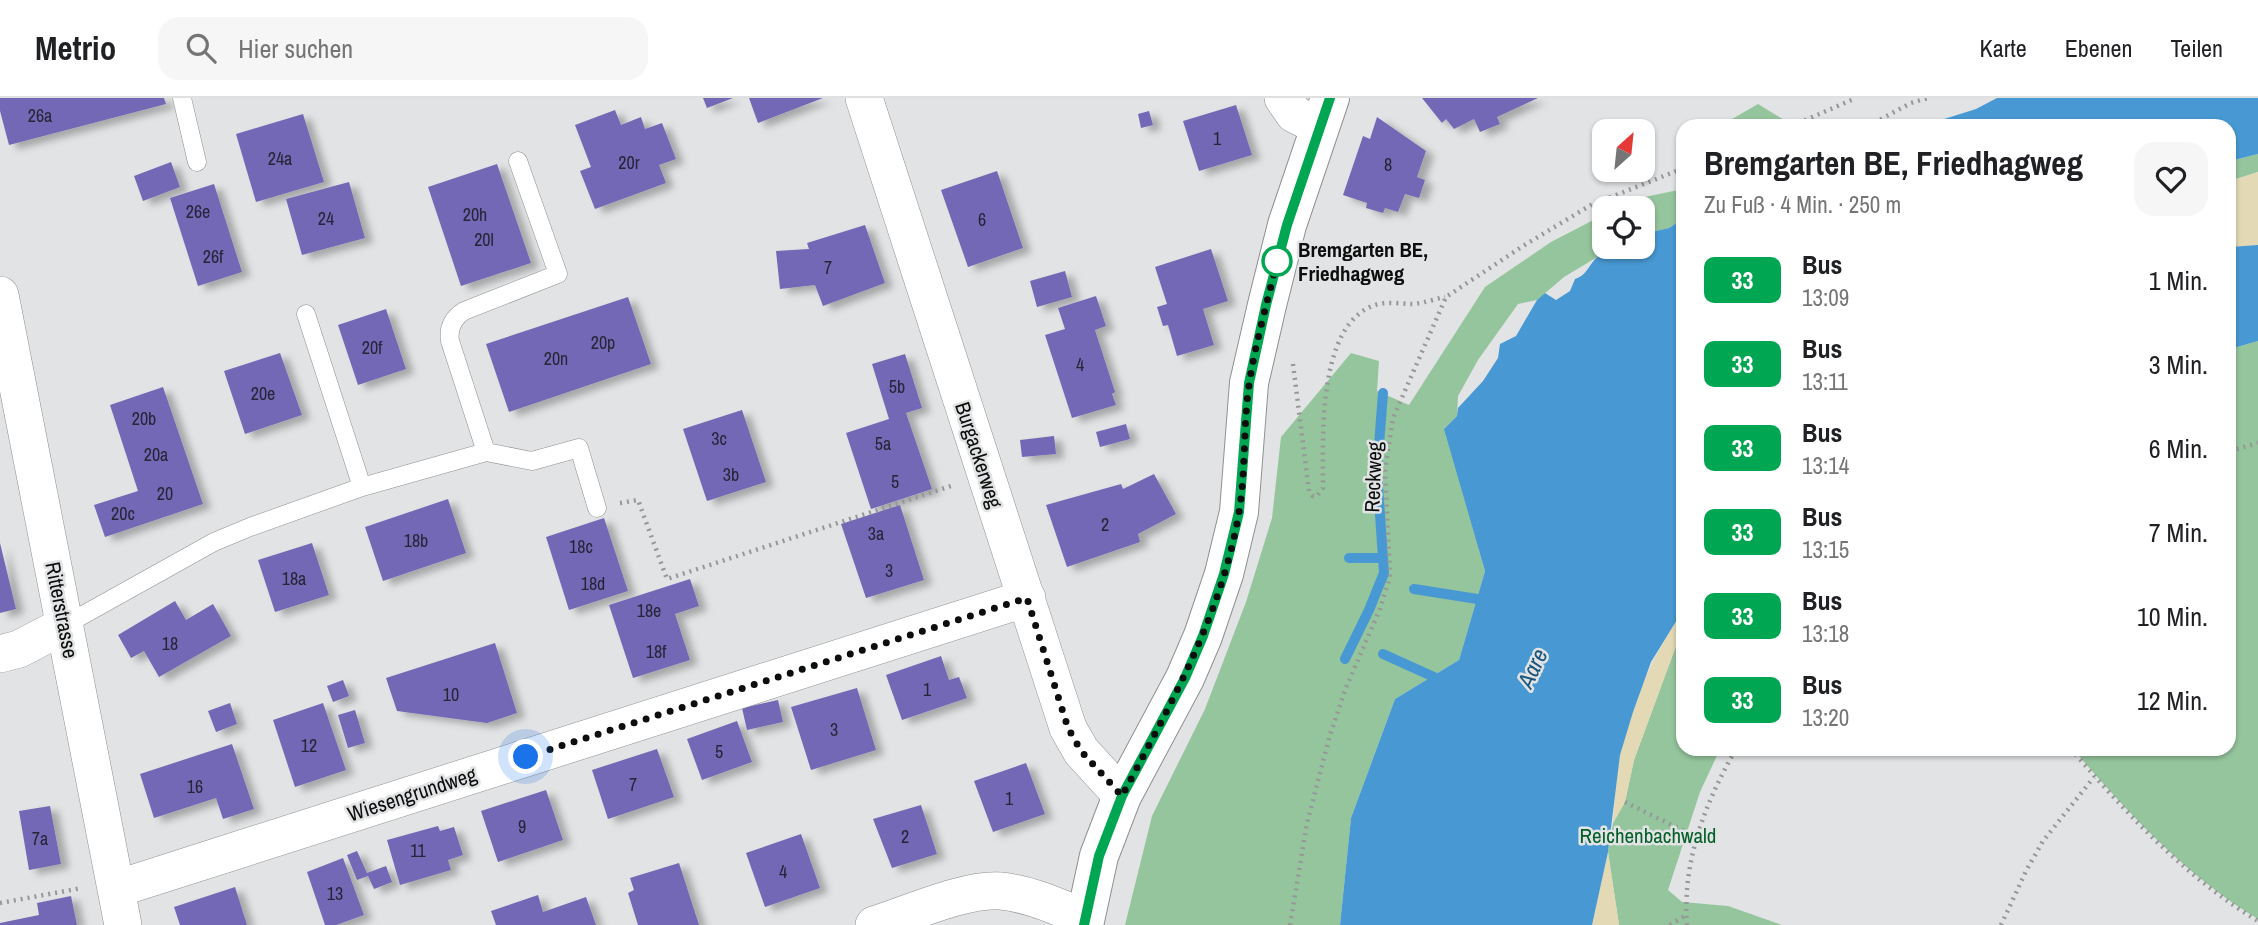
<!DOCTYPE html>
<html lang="de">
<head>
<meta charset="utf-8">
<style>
	body { margin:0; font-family:"Archivo Narrow",sans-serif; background:#f6f6f6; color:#202124; height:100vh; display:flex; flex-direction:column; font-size:26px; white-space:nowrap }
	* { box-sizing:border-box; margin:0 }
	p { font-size:23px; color:#757577 }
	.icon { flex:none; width:38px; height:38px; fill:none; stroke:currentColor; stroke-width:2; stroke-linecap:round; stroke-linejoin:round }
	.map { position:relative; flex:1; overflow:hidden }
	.drawer { position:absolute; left:1676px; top:21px; width:560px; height:637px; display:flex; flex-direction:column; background:#fff; border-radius:21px; box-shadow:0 2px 5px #0004 }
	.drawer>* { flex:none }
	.badge { padding:0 14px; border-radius:10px; font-size:24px; line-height:46px }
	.needle { width:46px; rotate:27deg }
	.buttons { position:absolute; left:1592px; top:21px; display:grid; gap:14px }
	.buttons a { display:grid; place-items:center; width:63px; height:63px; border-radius:14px; background:#fff; box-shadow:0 2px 5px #0004; font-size:35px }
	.you { position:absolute; width:35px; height:35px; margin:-18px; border:5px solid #fff; border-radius:50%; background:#1a73e8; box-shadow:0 0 0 10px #1a73e833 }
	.map>.badge { position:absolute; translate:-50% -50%; box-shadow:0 0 0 4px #fff }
	.round { display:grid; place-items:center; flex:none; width:74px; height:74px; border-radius:21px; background:#f6f6f6 }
	.head { display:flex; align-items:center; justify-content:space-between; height:119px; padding:0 28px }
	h1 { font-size:33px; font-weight:800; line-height:52px }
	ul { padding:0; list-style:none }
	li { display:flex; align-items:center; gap:21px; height:84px; padding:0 28px }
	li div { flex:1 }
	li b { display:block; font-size:26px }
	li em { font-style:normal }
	li .badge { min-width:77px; font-weight:700; text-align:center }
	header { display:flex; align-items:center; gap:42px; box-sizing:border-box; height:98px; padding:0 35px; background:#fff; border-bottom:2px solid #e0e0e0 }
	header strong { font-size:33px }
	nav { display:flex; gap:38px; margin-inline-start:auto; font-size:24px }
	.search { width:490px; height:63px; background:#f6f6f6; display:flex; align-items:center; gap:18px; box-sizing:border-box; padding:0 24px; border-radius:21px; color:#757577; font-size:26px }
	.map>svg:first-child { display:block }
	.green { fill:#95c59d }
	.sand { fill:#e3d9b4 }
	.water { fill:#4899d3 }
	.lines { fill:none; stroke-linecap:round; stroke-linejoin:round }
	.stream { stroke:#4899d3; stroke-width:10 }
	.building { fill:#7368b5; filter:url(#shadow) }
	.lane-casing { stroke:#8f9091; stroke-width:19 }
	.street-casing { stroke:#8f9091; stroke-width:38 }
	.secondary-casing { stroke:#8f9091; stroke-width:40 }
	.path { stroke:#969798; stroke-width:4.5; stroke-dasharray:2 5; stroke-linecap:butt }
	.lane { stroke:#fff; stroke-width:18 }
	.street { stroke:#fff; stroke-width:37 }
	.secondary { stroke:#fff; stroke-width:38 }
	.line-casing { stroke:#fff; stroke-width:16 }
	.line { stroke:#00a651; stroke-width:10 }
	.walk { stroke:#0c0d0d; stroke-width:7; stroke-dasharray:0 12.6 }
	.stop-dot { fill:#fff; stroke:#00a651; stroke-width:3.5 }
	.labels { text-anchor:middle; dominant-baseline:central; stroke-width:5; stroke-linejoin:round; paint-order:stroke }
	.number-label { font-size:18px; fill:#262437 }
	.stop-label { font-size:21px; font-weight:bold; fill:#0c0d0d; stroke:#e2e3e4; text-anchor:start }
	.street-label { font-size:21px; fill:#0c0d0d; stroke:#e2e3e4 }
	.park-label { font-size:21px; fill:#035f27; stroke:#e2e3e4 }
	.water-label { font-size:23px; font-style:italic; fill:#1a557c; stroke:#e2e3e4 }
</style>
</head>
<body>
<header>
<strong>Metrio</strong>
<div class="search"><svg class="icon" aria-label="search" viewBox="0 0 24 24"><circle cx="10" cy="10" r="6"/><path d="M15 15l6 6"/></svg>Hier suchen</div>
<nav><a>Karte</a><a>Ebenen</a><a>Teilen</a></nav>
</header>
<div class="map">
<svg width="2258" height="827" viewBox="0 0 2258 827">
	<defs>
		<filter id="shadow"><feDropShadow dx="8" dy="4.5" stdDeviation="3.5" flood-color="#0004"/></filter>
	</defs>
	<rect width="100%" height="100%" fill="#e2e3e4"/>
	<path class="green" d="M1758 6 1794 28H1720Z
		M2258 56V74L2230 83V63Z
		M1683 91V121L1669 130 1643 136V110H1616L1635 101Z
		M1605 116V149H1614L1564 179 1537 202 1518 206 1478 262 1458 298 1457 318 1445 330 1485 473 1459 562 1395 601 1351 720 1340 827H1125L1152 718 1205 611 1246 504 1272 420 1281 339 1351 255 1379 263 1377 293 1409 307 1485 189 1551 144Z
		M2258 243V821C2186 778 2127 714 2073 651H2230V251Z
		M1683 529 1684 651H1720L1700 694 1668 792 1682 804 1728 808 1782 827H1619L1608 754 1613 725 1625 704 1634 662Z"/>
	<path class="sand" d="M2258 74V147L2230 149V83Z
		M1683 512V529L1634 662 1625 704 1613 725C1615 702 1615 677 1620 655 1632 603 1654 556 1683 512Z
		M1608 754 1619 827H1592Z"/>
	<path class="water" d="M1997 0H2258V56L2230 63V28H1922L1976 11Z
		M1683 121V512L1651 564 1633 614 1620 657 1608 754 1592 827H1340L1351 720 1395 601 1459 562 1485 473 1444 331 1457 318 1458 310 1483 283 1498 260 1500 246 1516 238 1537 202 1545 195 1556 202 1570 193 1575 181C1584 178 1587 172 1592 165 1605 147 1622 149 1643 149V136L1669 130Z
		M2258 147V243L2230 251V149Z"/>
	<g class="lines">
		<path class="stream" d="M1349 460H1382
			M1414 491 1490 503
			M1383 556 1445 584
			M1345 561 1369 512 1384 475 1377 373 1383 295"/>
	</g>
	<path class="building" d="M0 0H164L166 6 9 47 0 13Z
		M703 0H733L707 10Z
		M749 0H823L758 25Z
		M1422 0H1538L1497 19 1500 26 1480 34 1474 21 1454 31 1446 21 1442 25Z
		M1236 7 1252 57 1199 73 1183 23Z
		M615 12 621 27 641 19 645 31 662 25 676 61 659 67 666 85 595 111 580 73 591 69 575 27Z
		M1149 13 1153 27 1141 30 1138 16Z
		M303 16 324 84 256 104 236 36Z
		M1377 19 1426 53 1417 79 1425 82 1419 100 1405 96 1398 114 1385 110 1383 115 1366 110 1367 105 1343 97 1363 38 1370 41Z
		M171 64 180 89 143 103 134 78Z
		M497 66 531 165 461 188 428 89Z
		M997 73 1023 150 968 169 941 92Z
		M349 84 365 140 302 157 286 101Z
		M214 86 242 174 198 188 170 100Z
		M865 127 885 185 823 208 815 187 780 191 776 153 809 151 807 145Z
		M1211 151 1228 203 1203 211 1214 247 1177 258 1168 227 1163 228 1157 209 1167 206 1155 169Z
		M1065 173 1072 199 1037 209 1030 183Z
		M1096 198 1106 228 1095 232 1115 294 1112 296 1116 307 1072 320 1045 237 1065 231 1058 210Z
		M628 199 651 266 509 314 486 246Z
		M386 211 406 271 358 287 338 227Z
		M280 255 302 317 245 336 224 273Z
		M905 256 922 310 906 315 932 391 871 411 846 335 889 321 872 266Z
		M163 289 203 406 105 439 94 407 138 393 110 307Z
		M742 312 766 384 707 403 683 331Z
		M1126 326 1130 341 1100 349 1096 334Z
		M1054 338 1056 356 1022 359 1020 342Z
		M1154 376 1176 416 1138 436 1140 444 1067 469 1046 407 1121 386 1123 391Z
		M448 401 466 455 383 483 365 429Z
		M900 407 924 482 866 500 841 426Z
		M604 420 628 493 569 512 546 439Z
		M0 445 16 511 0 515Z
		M312 445 329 497 275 514 258 462Z
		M690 481 699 508 675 516 690 562 633 580 609 507Z
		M175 503 186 522 213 506 231 538 159 579 144 553 131 560 118 537Z
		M495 545 517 615 487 625 397 613 386 580Z
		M941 558 949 582 959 579 967 600 902 622 886 577Z
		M343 582 349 598 333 604 327 588Z
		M857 590 876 652 811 672 791 609Z
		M778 602 783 624 747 632 742 610Z
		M230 605 237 626 216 634 208 613Z
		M323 605 346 672 295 689 273 622Z
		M355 612 365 645 348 650 338 617Z
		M737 623 752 664 702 682 687 641Z
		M232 646 254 711 223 721 216 700 154 720 140 676Z
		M657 651 674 699 608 721 592 672Z
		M1026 665 1045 716 993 734 974 683Z
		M546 692 563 742 498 764 481 713Z
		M921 707 937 756 892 770 873 721Z
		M50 708 61 766 29 772 19 713Z
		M438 728 440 733 454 729 463 757 448 762 451 772 400 787 387 742Z
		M801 736 820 790 765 809 746 755Z
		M357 753 367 775 386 768 392 784 374 791 368 778 357 782 347 757Z
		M343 760 364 817 336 827H325L307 774Z
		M679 765 699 827H638L628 795 634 792 630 780Z
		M235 789 247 827H180L174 809Z
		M538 797 543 814 586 799 596 827H496L491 813Z
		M71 798 77 827H0V825L39 817 37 805Z"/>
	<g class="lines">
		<defs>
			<path id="lane" d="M182 0 197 64
				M306 216 362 389
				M486 354 532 363 579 350 597 410
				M65 527 214 444 250 429 362 389 486 354 450 243C448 230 453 220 464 213L558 176 518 63"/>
			<path id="street" d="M864 0 1068 630 1081 653 1122 698
				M1283 0 1294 16 1320 29
				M0 197 123 827
				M0 556 19 551 65 527
				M116 791 1027 500
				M874 827C909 816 966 790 1001 793 1030 796 1058 809 1085 820"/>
			<path id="secondary" d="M1084 827 1099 758 1122 698 1185 580 1203 538 1224 476 1239 414 1249 285 1267 207 1287 127 1330 0"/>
		</defs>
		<use href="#lane" class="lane-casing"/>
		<use href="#street" class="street-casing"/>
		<use href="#secondary" class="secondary-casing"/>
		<path class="path" d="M1792 28 1856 0
			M1868 28 1911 5 1928 0
			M1293 266 1309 393 1313 398H1317L1323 390C1323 340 1317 226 1375 207 1387 203 1401 206 1413 206 1424 205 1435 201 1445 199
			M2230 353 2258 345
			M620 405 638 402 667 481 954 387
			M2071 651C2126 715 2185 779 2258 823
			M1625 704 1696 739
			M0 805 82 790
			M1290 827 1307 725 1330 637 1345 592 1380 511 1390 479 1385 372 1393 320 1446 199 1523 148 1591 107 1684 70
			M1670 827 1686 817
			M1687 827C1682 764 1705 705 1736 651
			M2001 827 2026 773 2043 743 2094 679"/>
		<use href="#lane" class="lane"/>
		<use href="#street" class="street"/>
		<use href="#secondary" class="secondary"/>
	</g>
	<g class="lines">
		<defs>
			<path id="line" d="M1084 827 1099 758 1122 698 1185 580 1203 538 1224 476 1239 414 1249 285 1266 207 1287 127 1330 0"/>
		</defs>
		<use href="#line" class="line-casing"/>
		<use href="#line" class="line"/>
		<path class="walk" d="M526 659 1027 500 1068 630 1081 653 1122 698C1170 607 1222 517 1239 414 1246 372 1243 329 1249 287 1255 246 1268 202 1277 163"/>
	</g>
	<circle class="stop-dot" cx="1277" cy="163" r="14"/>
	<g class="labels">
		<g class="number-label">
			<text x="40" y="17">26a</text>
			<text x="1217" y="40">1</text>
			<text x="280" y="60">24a</text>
			<text x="629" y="64">20r</text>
			<text x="1388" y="66">8</text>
			<text x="198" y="113">26e</text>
			<text x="475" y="116">20h</text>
			<text x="326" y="120">24</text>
			<text x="982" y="121">6</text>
			<text x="484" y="141">20l</text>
			<text x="213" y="158">26f</text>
			<text x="828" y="169">7</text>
			<text x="603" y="244">20p</text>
			<text x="372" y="249">20f</text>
			<text x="556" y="260">20n</text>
			<text x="1080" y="266">4</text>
			<text x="897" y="288">5b</text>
			<text x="263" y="295">20e</text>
			<text x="144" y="320">20b</text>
			<text x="719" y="340">3c</text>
			<text x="883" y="345">5a</text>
			<text x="156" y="356">20a</text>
			<text x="731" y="376">3b</text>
			<text x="895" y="383">5</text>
			<text x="165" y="395">20</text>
			<text x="123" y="415">20c</text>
			<text x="1105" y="426">2</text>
			<text x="876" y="435">3a</text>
			<text x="416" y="442">18b</text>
			<text x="581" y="448">18c</text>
			<text x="889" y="472">3</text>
			<text x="294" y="480">18a</text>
			<text x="593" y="485">18d</text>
			<text x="649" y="512">18e</text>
			<text x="170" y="545">18</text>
			<text x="656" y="553">18f</text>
			<text x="927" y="591">1</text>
			<text x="451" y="596">10</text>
			<text x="834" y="631">3</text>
			<text x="309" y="647">12</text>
			<text x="719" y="653">5</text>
			<text x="633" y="686">7</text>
			<text x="195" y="688">16</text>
			<text x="1009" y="700">1</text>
			<text x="522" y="728">9</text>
			<text x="905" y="738">2</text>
			<text x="40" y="740">7a</text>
			<text x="418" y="752">11</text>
			<text x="783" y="773">4</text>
			<text x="335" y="795">13</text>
		</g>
		<g class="stop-label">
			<text x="1298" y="151">Bremgarten BE,<tspan x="1298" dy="24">Friedhagweg</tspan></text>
		</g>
		<g class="street-label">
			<text transform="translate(979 357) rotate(72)">Burgackerweg</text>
			<text transform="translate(1373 379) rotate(-88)">Reckweg</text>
			<text transform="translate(62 512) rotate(79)">Ritterstrasse</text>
			<text transform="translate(412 696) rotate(-18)">Wiesengrundweg</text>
		</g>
		<g class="park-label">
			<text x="1648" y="737">Reichenbachwald</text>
		</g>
		<g class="water-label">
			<text transform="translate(1532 570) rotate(-65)">Aare</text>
		</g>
	</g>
</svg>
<div class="buttons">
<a><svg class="needle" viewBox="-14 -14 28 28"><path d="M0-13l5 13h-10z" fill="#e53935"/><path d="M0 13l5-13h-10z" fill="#757577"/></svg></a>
<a><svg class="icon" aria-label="locate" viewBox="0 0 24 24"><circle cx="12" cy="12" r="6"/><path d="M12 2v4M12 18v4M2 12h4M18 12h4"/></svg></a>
</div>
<div class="you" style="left:526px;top:659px"></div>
<section class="drawer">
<div class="head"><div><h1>Bremgarten BE, Friedhagweg</h1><p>Zu Fuß · 4 Min. · 250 m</p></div><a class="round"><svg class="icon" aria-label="heart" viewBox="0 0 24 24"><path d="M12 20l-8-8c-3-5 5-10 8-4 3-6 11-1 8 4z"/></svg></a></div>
<ul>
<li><span class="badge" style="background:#00a651;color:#fff">33</span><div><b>Bus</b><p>13:09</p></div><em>1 Min.</em></li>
<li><span class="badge" style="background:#00a651;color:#fff">33</span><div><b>Bus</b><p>13:11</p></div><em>3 Min.</em></li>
<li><span class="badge" style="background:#00a651;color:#fff">33</span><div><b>Bus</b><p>13:14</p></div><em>6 Min.</em></li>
<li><span class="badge" style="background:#00a651;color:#fff">33</span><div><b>Bus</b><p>13:15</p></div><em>7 Min.</em></li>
<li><span class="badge" style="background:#00a651;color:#fff">33</span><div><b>Bus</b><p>13:18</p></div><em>10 Min.</em></li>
<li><span class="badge" style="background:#00a651;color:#fff">33</span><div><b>Bus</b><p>13:20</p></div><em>12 Min.</em></li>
</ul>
</section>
</div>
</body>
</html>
